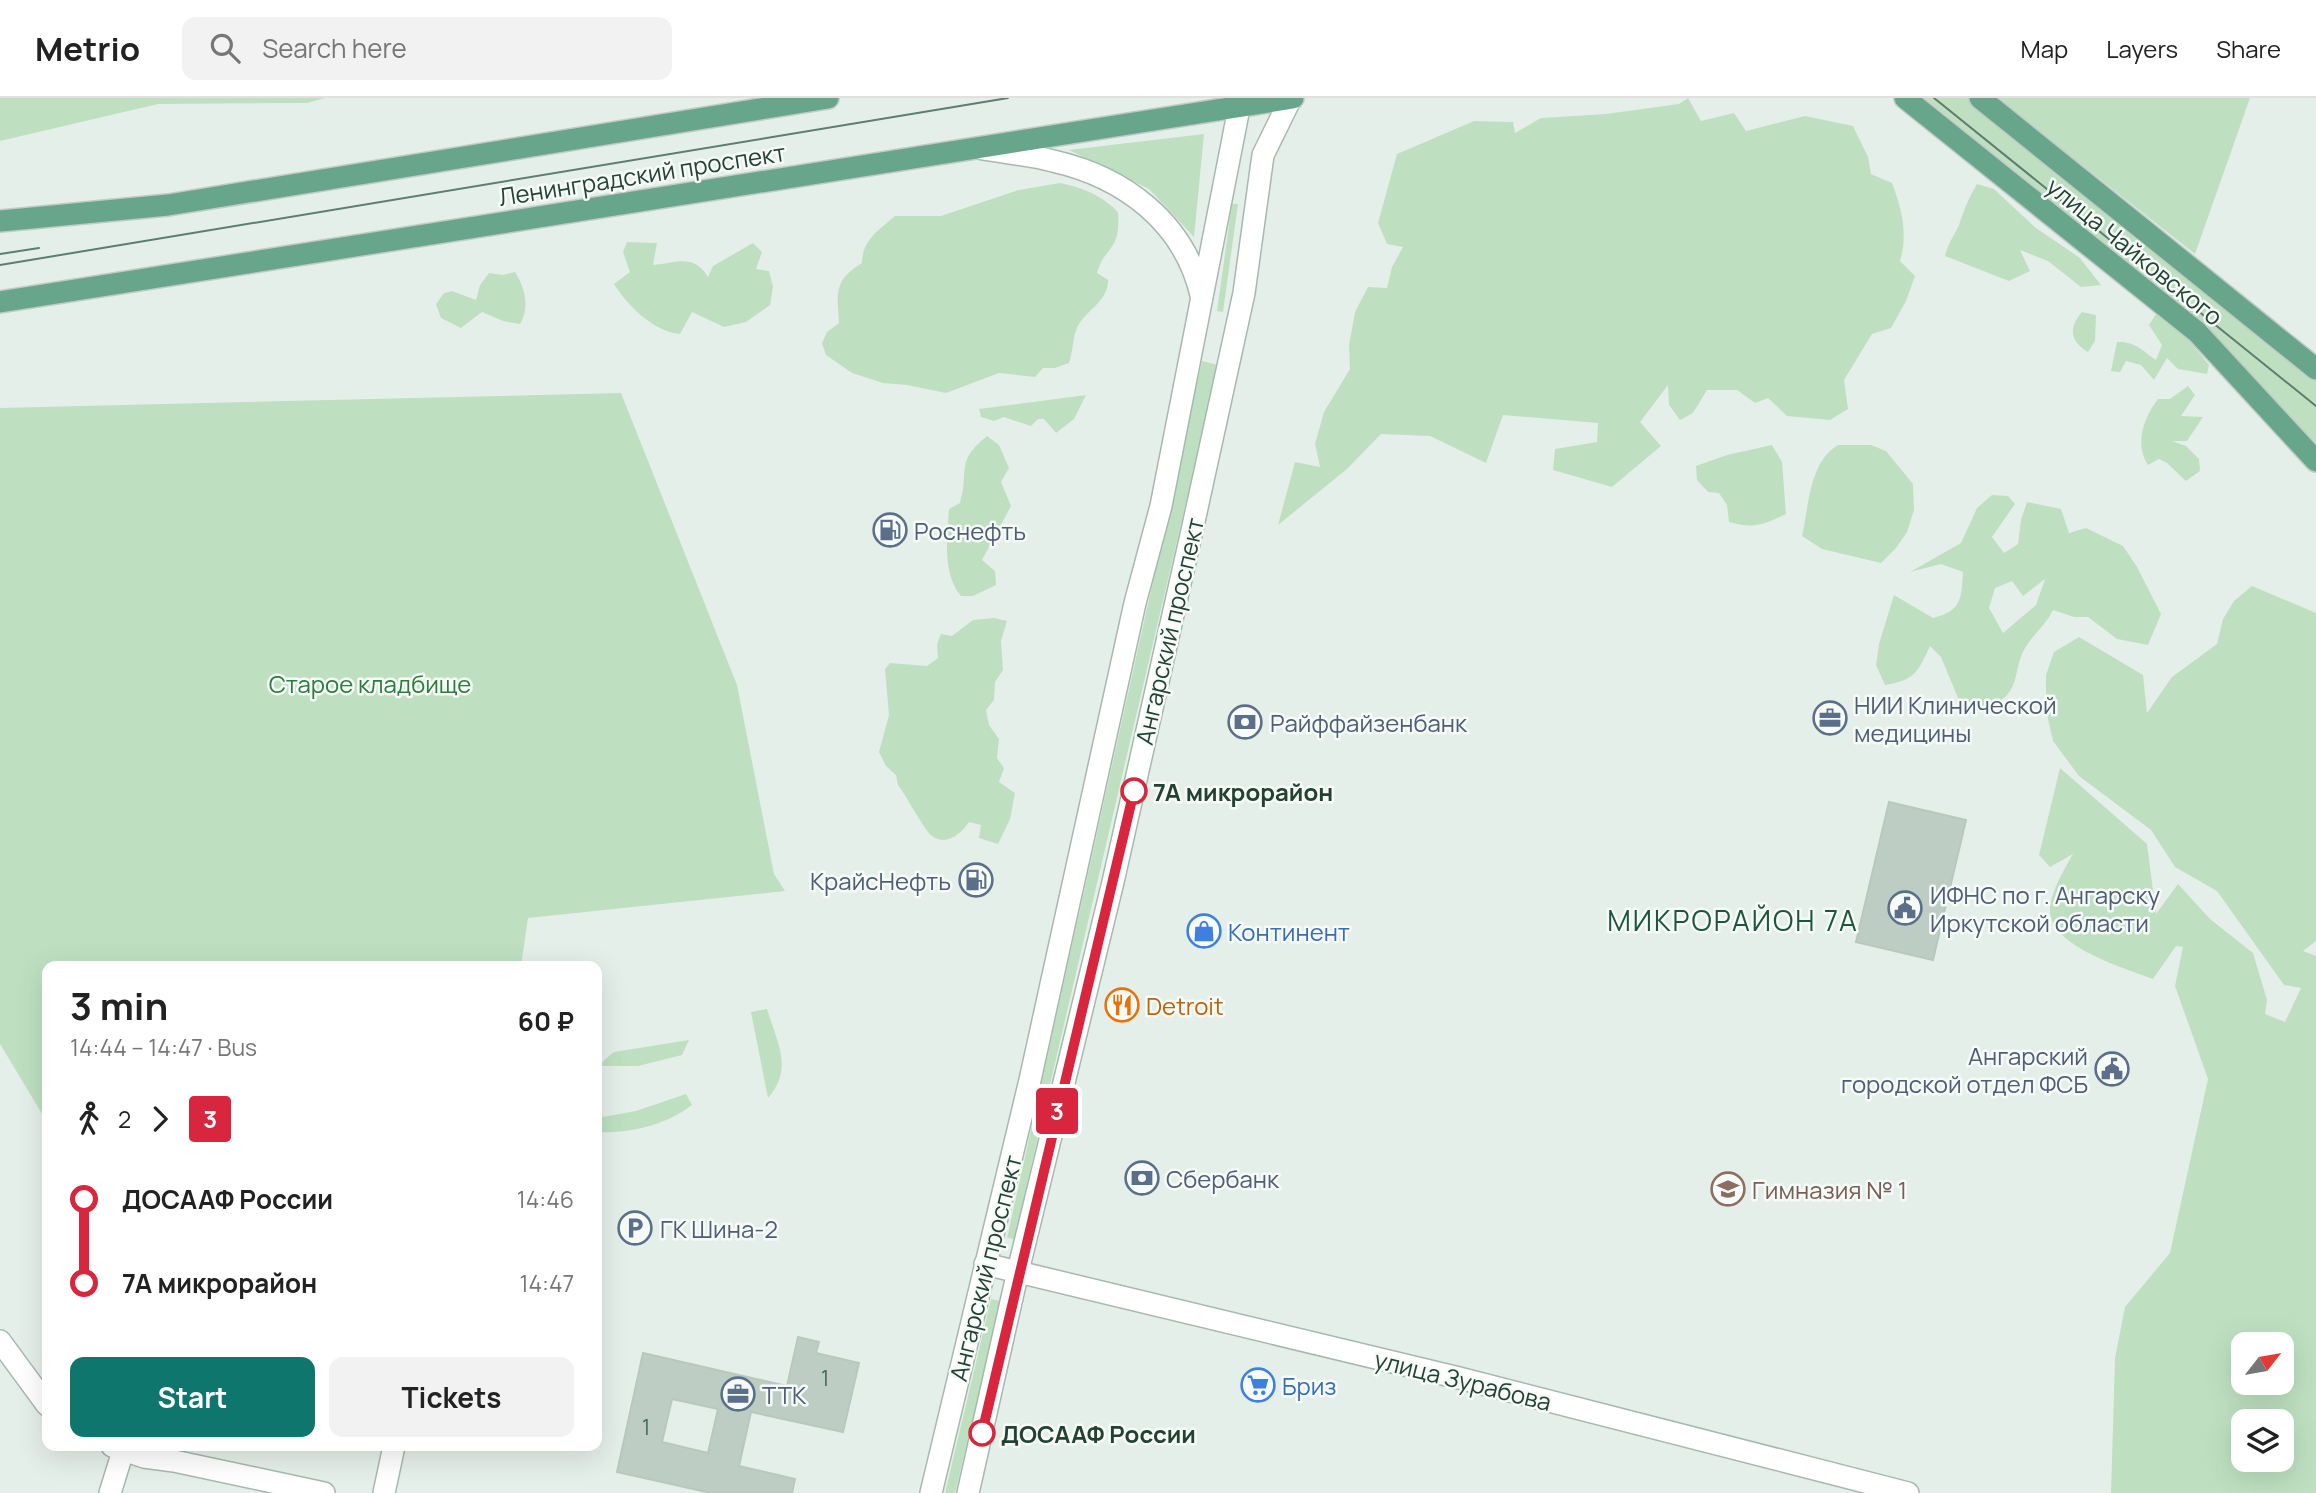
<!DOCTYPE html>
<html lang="en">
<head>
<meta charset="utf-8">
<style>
	body { margin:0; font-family:Manrope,sans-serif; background:#f2f2f2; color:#222; height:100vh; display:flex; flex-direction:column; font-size:26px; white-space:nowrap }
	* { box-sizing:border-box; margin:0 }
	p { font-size:23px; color:#767676 }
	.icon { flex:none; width:38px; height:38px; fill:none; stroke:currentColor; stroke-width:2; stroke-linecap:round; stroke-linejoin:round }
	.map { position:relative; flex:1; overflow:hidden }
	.details { position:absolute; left:42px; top:863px; width:560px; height:490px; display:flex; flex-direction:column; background:#fff; border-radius:14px; box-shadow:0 7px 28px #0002 }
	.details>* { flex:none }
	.badge { padding:0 14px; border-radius:5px; font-size:24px; line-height:46px }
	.needle { width:46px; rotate:59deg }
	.buttons { position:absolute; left:2231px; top:1234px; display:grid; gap:14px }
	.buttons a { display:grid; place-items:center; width:63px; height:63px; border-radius:14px; background:#fff; box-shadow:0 7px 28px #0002; font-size:35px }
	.map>.badge { position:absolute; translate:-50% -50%; box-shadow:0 0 0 4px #fff }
	.legs { display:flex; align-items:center; gap:10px; height:77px; padding:0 28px; font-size:23px }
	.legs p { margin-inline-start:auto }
	.headline { display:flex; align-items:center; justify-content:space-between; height:119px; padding:0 28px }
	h1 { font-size:38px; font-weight:700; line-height:52px }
	.button { display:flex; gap:14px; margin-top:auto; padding:14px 28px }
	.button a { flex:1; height:80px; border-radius:14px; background:#0f766e; color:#fff; font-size:28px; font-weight:700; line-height:80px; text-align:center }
	.button a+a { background:#f2f2f2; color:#222 }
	ul { padding:0 28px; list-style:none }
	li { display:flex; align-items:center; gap:24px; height:84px; font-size:26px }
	li i { display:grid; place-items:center; width:10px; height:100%; margin:0 9px; background:currentColor }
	li i::after { content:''; width:18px; height:18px; margin:-9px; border:5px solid; border-radius:50%; background:#fff }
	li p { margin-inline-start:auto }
	li:first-child i { background:linear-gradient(#0000 50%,currentColor 0) }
	li:last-child i { background:linear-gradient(currentColor 50%,#0000 0) }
	header { display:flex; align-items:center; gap:42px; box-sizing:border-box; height:98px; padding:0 35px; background:#fff; border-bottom:2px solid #e0e0e0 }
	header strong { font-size:33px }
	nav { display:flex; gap:38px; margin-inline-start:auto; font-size:24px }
	.search { width:490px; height:63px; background:#f2f2f2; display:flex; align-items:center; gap:18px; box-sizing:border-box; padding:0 24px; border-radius:14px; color:#767676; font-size:26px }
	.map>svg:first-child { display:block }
	.green { fill:#bee0c1; fill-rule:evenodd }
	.building { fill:#bdcdc4; stroke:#b7c9be; stroke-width:2; fill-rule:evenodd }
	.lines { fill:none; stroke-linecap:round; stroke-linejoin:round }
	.minor-casing { stroke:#a7b8af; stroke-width:24 }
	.major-casing { stroke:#c1cac6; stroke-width:24 }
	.minor { stroke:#fff; stroke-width:21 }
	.major { stroke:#68a68b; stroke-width:21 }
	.tram { stroke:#5e7d6f; stroke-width:2 }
	.line-1-casing { stroke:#fff; stroke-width:16 }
	.line-1 { stroke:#d7263d; stroke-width:10 }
	.stop-1-dot { fill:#fff; stroke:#d7263d; stroke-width:3.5 }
	.labels { text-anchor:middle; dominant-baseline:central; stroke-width:5; stroke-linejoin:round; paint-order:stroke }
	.number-label { font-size:21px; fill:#4a6558 }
	.street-label { font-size:24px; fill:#234234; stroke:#f6fbf8 }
	.service-label { font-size:24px; fill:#4e5e75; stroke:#f6fbf8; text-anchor:start }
	.park-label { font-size:24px; fill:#2b7b3c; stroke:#f6fbf8 }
	.stop-label { font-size:24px; font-weight:bold; fill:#234234; stroke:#f6fbf8; text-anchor:start }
	.shop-label { font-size:24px; fill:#366cbe; stroke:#f6fbf8; text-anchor:start }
	.food-label { font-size:24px; fill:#c56008; stroke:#f6fbf8; text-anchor:start }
	.education-label { font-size:24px; fill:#785e54; stroke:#f6fbf8; text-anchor:start }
	.quarter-label { font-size:28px; letter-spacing:2px; fill:#1d563e; stroke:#f6fbf8 }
</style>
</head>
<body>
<header>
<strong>Metrio</strong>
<div class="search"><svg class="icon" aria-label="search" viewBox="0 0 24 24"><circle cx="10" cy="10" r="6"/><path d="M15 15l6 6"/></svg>Search here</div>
<nav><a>Map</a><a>Layers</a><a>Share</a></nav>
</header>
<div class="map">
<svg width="2316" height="1395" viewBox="0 0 2316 1395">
	<rect width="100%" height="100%" fill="#e5efe9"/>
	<path class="green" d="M0 0H325L307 5 158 6 0 43Z
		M1688 0 1701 23 1734 15 1746 33 1805 18 1853 28 1868 59 1871 76 1892 85C1902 111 1908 136 1900 163L1915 178 1906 203 1891 230 1872 236 1844 282 1848 311 1830 322 1787 318 1768 300 1755 305 1737 292H1707L1693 315 1680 322 1669 307 1668 287 1640 324 1661 348 1612 389 1553 372 1555 351 1597 344 1598 325 1503 317 1486 365 1430 338 1381 336 1347 371 1278 427 1295 364 1320 369 1315 346 1324 314 1350 271 1349 247 1355 214 1368 189 1387 190 1392 169 1403 149 1387 146 1378 125 1397 56 1474 23 1513 24 1515 35 1541 20 1606 16 1679 6Z
		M1924 0H1967L2316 283V356L2297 338 2201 223Z
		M1997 0H2250L2195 156Z
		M1204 36 1194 139 1149 91 1069 52Z
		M1060 85C1084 90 1101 97 1118 114 1121 154 1105 147 1097 175L1108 182C1108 201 1092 209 1081 223 1072 234 1074 251 1069 265L1055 270H1043L1035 279 999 275 946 295 907 287 883 285 852 275 826 257 822 245 827 234 839 225C837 194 834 182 862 165 862 142 879 132 895 118H941L1019 92Z
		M1977 86 1994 91 2036 130 2080 160 2101 187 2081 189 2048 163 2020 152 2030 173 2009 183 1945 158C1948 145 1954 138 1959 127 1964 112 1969 99 1977 86Z
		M1232 106H1238L1223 214 1217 213Z
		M627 144 657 145 653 167C676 165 694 155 708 179L713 168 753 145 762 154 756 171 769 173 773 189 770 207 746 224 724 229 692 214 680 236C654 234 627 207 614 186L630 174 623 154Z
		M515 174C525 190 530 209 520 226L503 223 482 214 461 230 441 220 436 206 444 195 452 193 476 202 480 187 489 175 503 177Z
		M2082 214 2096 217 2095 243 2088 254C2069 243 2069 229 2082 214Z
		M2156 216C2178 228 2193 247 2209 267L2207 276 2178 271 2167 260 2154 282 2141 267 2126 263 2120 274 2111 273 2117 244C2135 243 2143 253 2156 262L2162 247 2149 227Z
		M1202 263 1218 267 1014 1141 1007 1140Z
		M2188 288 2195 297 2181 318 2203 319 2187 343H2172L2186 348 2199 361 2200 373 2186 383 2167 365 2159 361 2148 367C2134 346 2144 319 2158 301H2170Z
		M621 295 737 587 774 776 785 793 528 820 521 868H47V1024L0 946V310Z
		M1086 297 1074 321 1056 335 1044 321H1038L1031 328 1004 319 994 323 981 319 979 311Z
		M987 338 999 347 1009 370 1001 384 1011 408 982 462 995 473 996 487 973 498H961C942 476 947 438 949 411L960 405C970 372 954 365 987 338Z
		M1772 347 1782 364 1786 416C1763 427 1755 431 1729 424L1727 407 1719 395 1708 394 1697 382 1696 368 1727 357Z
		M1838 347H1871L1886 353 1913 386 1914 412 1907 434 1896 450 1881 465 1822 451 1802 438C1809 408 1809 364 1838 347Z
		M1992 397 2008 398 2015 406 1992 439 2004 455 2018 446 2021 422 2027 404 2061 411 2069 435 2086 430 2123 448 2137 469 2161 516 2148 547 2117 541 2088 519H2074L2053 512C2045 529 2029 539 2022 556 2016 570 2017 586 2007 597 2000 605 1987 609 1977 611L1958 600 1941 559 1930 548C1918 574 1915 582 1885 587L1876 567 1879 546 1894 497 1933 520C1962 512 1961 502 1963 474L1941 466 1910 474 1961 445 1977 410ZM2045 481 2036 507 2003 535 1989 510 1995 490 2012 483 2023 498Z
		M2252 488 2316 515V843L2303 853 2316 858V1395H2111L2115 1260 2125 1209 2170 1155 2208 981 2175 888 2183 849 2176 848 2153 881C2125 870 2048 848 2050 811 2051 793 2064 772 2073 756L2050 769 2039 757 2060 670 2147 746 2156 816 2178 786 2210 821 2253 855 2267 902 2265 916 2285 924 2301 890 2284 887 2217 793 2175 769 2151 732 2079 678 2053 643 2046 612V577L2054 554 2079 539 2143 577 2147 615 2172 579 2217 546 2223 521 2234 503ZM2244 1246H2282V1284H2244ZM2244 1323H2282V1362H2244Z
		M994 520 1007 523 1001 543 1003 572 995 584 994 602 986 612 989 627 999 641 997 660 1004 670 999 684 1015 695 1010 721 998 746 979 740 981 727 969 724C962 735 946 749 932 738 924 732 906 697 898 687L896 677 886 668 879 654 889 617 885 571 890 565 927 568 938 560 937 546 941 536 952 538 973 522Z
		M767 911C777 945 794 970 768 1000L751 914Z
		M689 942 682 957 638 968H597L614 954Z
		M686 996 692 1007C666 1027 629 1036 597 1034V1020L636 1013Z
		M991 1201 1001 1203 955 1395H945Z"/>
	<path class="building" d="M1889 704 1966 722 1933 862 1856 844Z
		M798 1239 819 1244 816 1255 859 1265 843 1334 751 1314 739 1368 795 1381 792 1395H711L617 1374 643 1255 787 1288ZM672 1301 718 1311 708 1355 662 1344Z"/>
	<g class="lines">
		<defs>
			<path id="minor" d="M983 51C1006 55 1030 57 1053 63 1124 79 1184 124 1201 197
				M985 1166 1459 1280 1908 1395
				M0 1243 47 1307
				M112 1348 144 1359 174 1363 324 1395
				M110 1395 123 1353
				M384 1395 394 1348
				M931 1395 1030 982 1135 505 1161 408 1241 0
				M968 1395 1018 1173 1113 784 1193 428 1244 195 1263 57 1291 0"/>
			<path id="major" d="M1905 0 2197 234 2316 363
				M1980 0 2316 271
				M0 123 168 107 828 0
				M0 204 1293 0"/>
		</defs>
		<use href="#minor" class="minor-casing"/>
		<use href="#major" class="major-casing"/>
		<use href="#minor" class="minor"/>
		<use href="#major" class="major"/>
		<path class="tram" d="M1934 0 2316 308
			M0 156 39 150
			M0 167 1008 0"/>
	</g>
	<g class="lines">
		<defs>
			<path id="line-1" d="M982 1335 1134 693"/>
		</defs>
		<use href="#line-1" class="line-1-casing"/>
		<use href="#line-1" class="line-1"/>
	</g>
	<defs>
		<symbol id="fuel-ring" viewBox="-11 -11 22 22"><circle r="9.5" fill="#f6fbf8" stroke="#5c6f8a" stroke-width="1.5"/><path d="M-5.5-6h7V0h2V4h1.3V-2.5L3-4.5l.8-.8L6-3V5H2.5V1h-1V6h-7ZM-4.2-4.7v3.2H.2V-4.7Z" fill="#5c6f8a"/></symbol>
		<symbol id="office-ring" viewBox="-11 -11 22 22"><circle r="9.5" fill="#f6fbf8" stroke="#5c6f8a" stroke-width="1.5"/><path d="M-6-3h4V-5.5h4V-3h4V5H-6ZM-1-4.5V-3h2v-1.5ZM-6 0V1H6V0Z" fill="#5c6f8a"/></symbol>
		<symbol id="bank-ring" viewBox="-11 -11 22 22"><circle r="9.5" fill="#f6fbf8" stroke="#5c6f8a" stroke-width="1.5"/><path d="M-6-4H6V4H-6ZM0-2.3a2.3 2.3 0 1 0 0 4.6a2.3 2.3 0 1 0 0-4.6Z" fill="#5c6f8a"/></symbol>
		<symbol id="civic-ring" viewBox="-11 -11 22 22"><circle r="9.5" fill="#f6fbf8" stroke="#5c6f8a" stroke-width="1.5"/><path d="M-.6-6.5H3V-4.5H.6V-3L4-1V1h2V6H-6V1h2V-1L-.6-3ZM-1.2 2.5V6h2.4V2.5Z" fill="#5c6f8a"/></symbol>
		<symbol id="shop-ring" viewBox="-11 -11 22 22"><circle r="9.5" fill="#f6fbf8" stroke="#3f7fe0" stroke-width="1.5"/><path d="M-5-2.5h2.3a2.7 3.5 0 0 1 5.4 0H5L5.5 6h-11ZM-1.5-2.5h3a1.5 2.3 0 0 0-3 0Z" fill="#3f7fe0"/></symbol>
		<symbol id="restaurant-ring" viewBox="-11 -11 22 22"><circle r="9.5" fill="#f6fbf8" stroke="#e8710a" stroke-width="1.5"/><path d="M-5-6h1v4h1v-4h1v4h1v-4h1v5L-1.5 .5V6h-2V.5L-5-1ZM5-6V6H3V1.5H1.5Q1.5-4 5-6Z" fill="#e8710a"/></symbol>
		<symbol id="school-ring" viewBox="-11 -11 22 22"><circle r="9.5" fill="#f6fbf8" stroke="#8d6e63" stroke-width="1.5"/><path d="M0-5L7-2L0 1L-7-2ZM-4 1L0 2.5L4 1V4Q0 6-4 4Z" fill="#8d6e63"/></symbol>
		<symbol id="parking-ring" viewBox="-11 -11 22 22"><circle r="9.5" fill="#f6fbf8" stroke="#5c6f8a" stroke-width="1.5"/><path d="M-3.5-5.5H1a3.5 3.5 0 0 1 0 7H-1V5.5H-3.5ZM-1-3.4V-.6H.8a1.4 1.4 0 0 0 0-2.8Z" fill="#5c6f8a"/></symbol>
		<symbol id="supermarket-ring" viewBox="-11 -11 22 22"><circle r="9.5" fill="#f6fbf8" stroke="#3f7fe0" stroke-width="1.5"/><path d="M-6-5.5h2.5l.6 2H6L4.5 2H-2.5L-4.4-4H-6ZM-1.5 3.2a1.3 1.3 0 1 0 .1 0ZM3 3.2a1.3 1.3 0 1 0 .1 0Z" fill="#3f7fe0"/></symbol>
	</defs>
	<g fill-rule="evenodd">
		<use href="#fuel-ring" x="871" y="413" width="38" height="38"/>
		<use href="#office-ring" x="1811" y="601" width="38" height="38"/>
		<use href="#bank-ring" x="1226" y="605" width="38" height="38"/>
		<use href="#fuel-ring" x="957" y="763" width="38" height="38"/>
		<use href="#civic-ring" x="1886" y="791" width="38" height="38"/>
		<use href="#shop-ring" x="1185" y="814" width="38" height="38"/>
		<use href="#restaurant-ring" x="1103" y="888" width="38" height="38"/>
		<use href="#civic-ring" x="2093" y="952" width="38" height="38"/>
		<use href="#bank-ring" x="1123" y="1061" width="38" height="38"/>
		<use href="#school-ring" x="1709" y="1072" width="38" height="38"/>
		<use href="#parking-ring" x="616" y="1111" width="38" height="38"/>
		<use href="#supermarket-ring" x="1239" y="1268" width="38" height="38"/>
		<use href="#office-ring" x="719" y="1277" width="38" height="38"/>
	</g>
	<g class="stop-1-dot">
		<circle cx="1134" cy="693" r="12"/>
		<circle cx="982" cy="1335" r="12"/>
	</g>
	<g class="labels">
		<g class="number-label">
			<text x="825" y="1280">1</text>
			<text x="646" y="1329">1</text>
		</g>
		<g class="street-label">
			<text transform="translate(642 76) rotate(-9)">Ленинградский проспект</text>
			<text transform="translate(2135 153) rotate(39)">улица Чайковского</text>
			<text transform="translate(1169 533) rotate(-77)">Ангарский проспект</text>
			<text transform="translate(985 1170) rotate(-76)">Ангарский проспект</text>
			<text transform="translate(1463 1282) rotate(14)">улица Зурабова</text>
		</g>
		<g class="service-label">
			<text x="914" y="432">Роснефть</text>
			<text x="1854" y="606">НИИ Клинической<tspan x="1854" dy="28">медицины</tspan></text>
			<text x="1270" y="624">Райффайзенбанк</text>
			<text x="951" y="782" text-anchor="end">КрайсНефть</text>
			<text x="1930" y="796">ИФНС по г. Ангарску<tspan x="1930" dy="28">Иркутской области</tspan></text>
			<text x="2088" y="957" text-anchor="end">Ангарский<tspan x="2088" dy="28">городской отдел ФСБ</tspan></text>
			<text x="1166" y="1080">Сбербанк</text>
			<text x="660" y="1130">ГК Шина-2</text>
			<text x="762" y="1296">ТТК</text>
		</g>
		<g class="park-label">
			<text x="370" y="585">Старое кладбище</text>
		</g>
		<g class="stop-label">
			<text x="1153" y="693">7А микрорайон</text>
			<text x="1001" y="1335">ДОСААФ России</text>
		</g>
		<g class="shop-label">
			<text x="1228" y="833">Континент</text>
			<text x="1282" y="1287">Бриз</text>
		</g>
		<g class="food-label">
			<text x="1146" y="907">Detroit</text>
		</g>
		<g class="education-label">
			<text x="1752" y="1091">Гимназия № 1</text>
		</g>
		<g class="quarter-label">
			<text x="1733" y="822">МИКРОРАЙОН 7А</text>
		</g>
	</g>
</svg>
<div class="buttons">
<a><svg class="needle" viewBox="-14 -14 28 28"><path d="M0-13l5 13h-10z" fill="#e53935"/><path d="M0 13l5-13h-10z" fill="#767676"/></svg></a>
<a><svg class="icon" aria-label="layers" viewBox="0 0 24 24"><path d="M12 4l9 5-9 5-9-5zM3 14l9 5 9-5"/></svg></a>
</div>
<b class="badge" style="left:1057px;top:1013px;background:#d7263d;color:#fff">3</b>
<section class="details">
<div class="headline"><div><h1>3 min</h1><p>14:44 – 14:47 · Bus</p></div><b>60 ₽</b></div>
<div class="legs"><svg class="icon" aria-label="walk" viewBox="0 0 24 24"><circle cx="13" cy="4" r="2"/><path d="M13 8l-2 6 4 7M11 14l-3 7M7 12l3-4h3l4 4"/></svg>2<svg class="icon" aria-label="forward" viewBox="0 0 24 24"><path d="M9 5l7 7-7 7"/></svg><b class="badge" style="background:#d7263d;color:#fff">3</b></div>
<ul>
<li><i style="color:#d7263d"></i><b>ДОСААФ России</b><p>14:46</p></li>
<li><i style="color:#d7263d"></i><b>7А микрорайон</b><p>14:47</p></li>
</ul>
<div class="button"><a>Start</a><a>Tickets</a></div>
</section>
</div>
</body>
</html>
